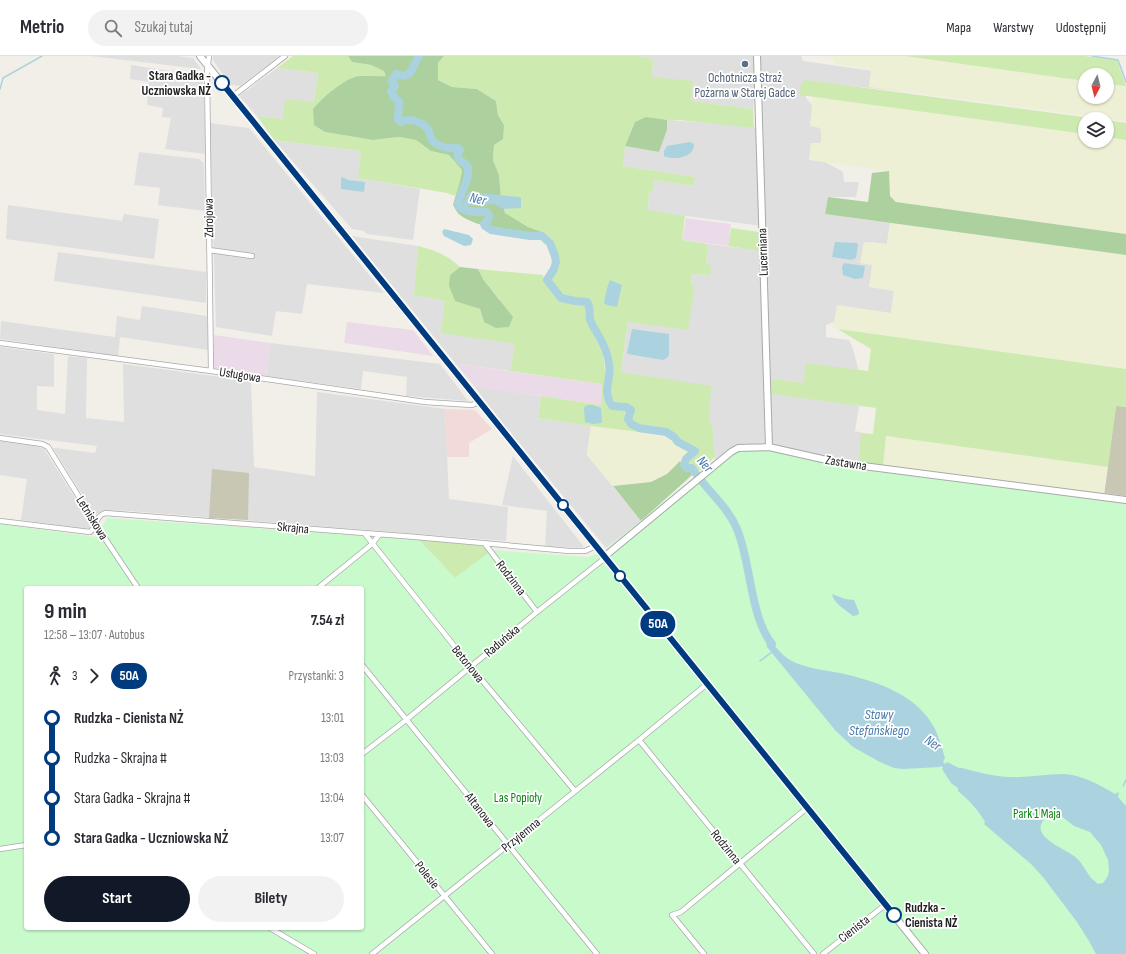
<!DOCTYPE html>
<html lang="pl">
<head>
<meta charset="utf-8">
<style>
	body { margin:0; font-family:"Sofia Sans Condensed",sans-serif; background:#f2f2f3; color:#2b2b33; height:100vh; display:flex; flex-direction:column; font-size:15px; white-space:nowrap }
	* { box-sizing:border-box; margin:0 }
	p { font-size:13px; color:#7c7c81 }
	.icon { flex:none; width:22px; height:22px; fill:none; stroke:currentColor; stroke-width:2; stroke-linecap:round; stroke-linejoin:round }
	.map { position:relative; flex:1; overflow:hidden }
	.drawer { position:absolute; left:24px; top:530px; width:340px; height:344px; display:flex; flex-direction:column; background:#fff; border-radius:4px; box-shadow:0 1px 3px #0004 }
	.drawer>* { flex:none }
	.badge { padding:0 8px; border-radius:13px; font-size:14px; line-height:26px }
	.needle { width:26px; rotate:187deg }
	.fabs { position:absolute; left:1078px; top:12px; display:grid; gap:8px }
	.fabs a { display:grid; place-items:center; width:36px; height:36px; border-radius:50%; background:#fff; box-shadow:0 1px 3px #0004; font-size:20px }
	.map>.badge { position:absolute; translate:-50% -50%; box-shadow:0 0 0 2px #fff }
	.legs { display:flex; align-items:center; gap:6px; height:44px; padding:0 20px; font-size:13px }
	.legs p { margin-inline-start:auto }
	.overview { display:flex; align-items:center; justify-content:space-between; height:68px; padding:0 20px }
	h1 { font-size:22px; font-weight:700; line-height:30px }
	.cta { display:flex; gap:8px; margin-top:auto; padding:8px 20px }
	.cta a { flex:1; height:46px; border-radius:24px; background:#111827; color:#fff; font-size:16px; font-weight:700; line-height:46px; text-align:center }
	.cta a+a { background:#f2f2f3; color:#2b2b33 }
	ul { padding:0 20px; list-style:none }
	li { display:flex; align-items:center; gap:14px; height:40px; font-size:15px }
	li i { display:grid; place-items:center; width:6px; height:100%; margin:0 5px; background:currentColor }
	li i::after { content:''; width:10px; height:10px; margin:-5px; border:3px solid; border-radius:50%; background:#fff }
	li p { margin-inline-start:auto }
	li:first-child i { background:linear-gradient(#0000 50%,currentColor 0) }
	li:last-child i { background:linear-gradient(currentColor 50%,#0000 0) }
	header { display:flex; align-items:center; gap:24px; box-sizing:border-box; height:56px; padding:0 20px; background:#fff; border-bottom:1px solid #e1e1e2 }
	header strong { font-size:19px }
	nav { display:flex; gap:22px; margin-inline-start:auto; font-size:14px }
	.search { width:280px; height:36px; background:#f2f2f3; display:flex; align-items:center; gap:10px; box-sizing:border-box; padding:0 14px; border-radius:22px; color:#7c7c81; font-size:15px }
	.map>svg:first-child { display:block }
	.residential { fill:#e0dfdf }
	.commercial { fill:#f2dad9 }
	.industrial { fill:#ebdbe8 }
	.construction { fill:#c7c7b4 }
	.farmland { fill:#eef0d5 }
	.grass { fill:#cdebb0 }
	.forest { fill:#add19e }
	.park { fill:#c8facc; fill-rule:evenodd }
	.water { fill:#aad3df; fill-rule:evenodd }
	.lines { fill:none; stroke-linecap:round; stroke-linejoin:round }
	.stream { stroke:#aad3df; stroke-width:1.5 }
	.river { stroke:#aad3df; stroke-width:8 }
	.minor-casing { stroke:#a9a9a9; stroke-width:6 }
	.tertiary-casing { stroke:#a9a9a9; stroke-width:8 }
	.minor { stroke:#fff; stroke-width:4.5 }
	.tertiary { stroke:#fff; stroke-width:6 }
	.line-1-casing { stroke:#fff; stroke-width:9 }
	.line-1 { stroke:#003b80; stroke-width:6 }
	.service-dot { fill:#5c6f8a; stroke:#fff; stroke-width:1.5 }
	.stop-1-dot { fill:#fff; stroke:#003b80; stroke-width:2 }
	.labels { text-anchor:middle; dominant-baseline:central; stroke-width:3.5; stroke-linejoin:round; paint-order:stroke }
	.stop-label { font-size:13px; font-weight:bold; fill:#222; stroke:#fff; text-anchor:end }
	.service-label { font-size:13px; fill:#4e5e75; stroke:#fff }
	.street-label { font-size:13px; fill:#222; stroke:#fff }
	.park-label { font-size:13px; fill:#0c8416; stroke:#fff }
	.water-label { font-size:14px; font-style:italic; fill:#4a7aab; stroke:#fff }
</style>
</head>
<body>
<header>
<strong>Metrio</strong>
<div class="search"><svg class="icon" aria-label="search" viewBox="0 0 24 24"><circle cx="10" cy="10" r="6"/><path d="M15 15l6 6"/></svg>Szukaj tutaj</div>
<nav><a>Mapa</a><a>Warstwy</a><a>Udostępnij</a></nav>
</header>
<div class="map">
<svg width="1126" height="898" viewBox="0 0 1126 898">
	<rect width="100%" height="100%" fill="#f2efe9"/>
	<path class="residential" d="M91 0H177L193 2 201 13Z
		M213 0H280L240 30 230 29 213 4Z
		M637 0H801L803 5 901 19 898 35 805 25 806 42 812 49 822 68 821 87 822 104 843 116 844 126H859L856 141H828L825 158 890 167 887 188 870 186 867 208 872 209 894 234 891 257 836 265 826 269V281L849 284 853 293 858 312 851 348 859 350 855 375 863 377V412L716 415 712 368 709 370 621 317 628 266 695 229H691L692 218 710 219 706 208 708 188 763 195 762 170 648 155 649 135H653V124L694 130 695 121 623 110 625 90 659 96 667 74V64L713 67 759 72 758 44H754L753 53 690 45 652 21 653 3Z
		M131 9 203 20 206 98 165 93 171 62 162 61 163 52 147 49 149 26 130 23Z
		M277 12 318 17 314 46 283 63 257 60 239 40Z
		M210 67 249 72 384 237 307 228 302 258 276 255 272 280 216 271Z
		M274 84 361 95 359 122 420 133 413 184 367 178 364 175 352 173Z
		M139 96 199 103 204 107 205 155 158 149 160 132 134 129Z
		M8 149 122 165 124 158 159 163 154 203 6 183Z
		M352 180 418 190 414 239 445 245 515 288 510 315 456 308Z
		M58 196 206 216V247L54 225Z
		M142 250 207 260 208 294 120 281 118 300 0 283 1 265 115 281 117 260 140 264Z
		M270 287 440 308 468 345 406 340 407 321 363 315 361 333 266 320Z
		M0 291 54 298V331L37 330V354L65 358 68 300 87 302 86 362 124 366 123 308 251 325 254 411 315 420 317 336 445 353 449 443 508 451 506 485 129 455 104 454 95 459 53 392H56L95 397 97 390 0 378Z
		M474 330 541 340 538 362 591 370 587 399 641 465 606 492 493 355Z
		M0 385 36 390 44 393 91 467 90 472H81L21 464 27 423 0 419Z
		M513 400 584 491 577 492 545 490 547 455 502 449Z"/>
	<path class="commercial" d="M445 353 475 354 492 373 469 387V401H447Z"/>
	<path class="industrial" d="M686 162 731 168 728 190 682 184Z
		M347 266 413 274 433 300 344 287Z
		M214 279 270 287 266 320 214 312Z
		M456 308 602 328 601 349 474 330Z"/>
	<path class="construction" d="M1116 349 1126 351V440L1104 437Z
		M212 413 249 417 248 464 209 462Z"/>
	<path class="farmland" d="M825 0H905L1085 25V41H1107V28L1126 30V65L869 31 871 13 834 8V3Z
		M813 40 1085 78V85H1107V81L1126 84V178L897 146 891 140 892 137 886 134 888 115 809 104 811 87H820L822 83 820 72 810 70Z
		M890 167 1126 199V313L833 272 837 249 891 257 894 235 869 231 872 209 860 207 864 186 887 188Z
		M591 370 647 377 667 382 673 386 690 395 667 418 651 426 613 430 587 399Z
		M886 380 1108 411 1104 439 883 410Z"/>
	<path class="grass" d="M293 0H348L352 6 371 9 385 15 387 21H378L325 76 373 84 399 81 416 84 431 95 449 99 462 114 461 126 455 140 447 137 358 122 361 95 274 84 257 60 283 63 285 43 314 46 318 17 277 12Z
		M444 0H637L653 3 652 21 693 25 691 45 753 53 754 72 679 64 635 66 625 90 623 110 695 121 694 130 653 124V135H649L648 154 685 160 682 184 708 188 706 208 711 209 710 219 692 218 691 229H695L688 274 628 266 621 316 711 330 709 369 712 368 715 401 698 416 694 410 688 409V407L698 397V393L680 384 676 378 659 371 638 368 633 366 632 362 634 352 627 349 616 348 610 339 612 310 609 294 593 263V254L589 244 576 243 563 239 551 224 556 214 558 204 556 193 552 183 545 177 528 171 505 157 501 142 499 119 493 104 494 89 504 69 498 59 496 45 477 33 452 31 438 24V7Z
		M905 0H1084L1117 4 1126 30 1107 28V19H1085V25Z
		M806 24 1098 63H1085V78L800 39 801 28Z
		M1107 64 1126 67V84L1107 81Z
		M731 172 759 176V195L728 190Z
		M418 190C435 194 447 199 460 211L450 219 469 249 480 253 484 266 500 244 483 223 478 213 543 219 544 226 559 246 584 249 588 256 587 265 603 298 606 321 603 337 610 352 627 355 625 365 628 371 647 377 591 370 538 362 541 340 601 349 602 328 510 315 515 288 441 277 445 245 414 239Z
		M838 273 1126 313V351L1116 350 1108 411 886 380 883 410 859 406 861 377 873 378 876 352 772 338V323L803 327 806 307 868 315 871 293 859 286Z
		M418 483 482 490 484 491 489 497 455 522Z"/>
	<path class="forest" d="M348 0H444L438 7V24L452 31 477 33 496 45 498 59 504 69 503 83 494 89 493 104 499 119 501 142 505 157 528 171 545 177C523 177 478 173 460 159 457 157 455 152 453 149 456 137 461 126 462 114L449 99 431 95 416 84 399 81 373 84 325 76 314 69 313 53C321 43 342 25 355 21 362 19 378 21 386 20L384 15 371 9 352 6Z
		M646 61 667 64V74L659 96 625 90 635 66Z
		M889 115 890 140 896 146 1126 178V199L825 158 828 141 868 146 872 117Z
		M460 211 478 213 483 223 513 261 509 271 496 272 484 266 480 253 455 245 449 230 450 219Z
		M680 405 684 414 690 415 692 419 641 465 613 430 651 426 667 418Z"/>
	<path class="park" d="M765 387 812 400 1126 441V898H0V468L96 481 107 462 418 483 455 522 492 494 588 501 605 494 730 392 736 388ZM26 532H362V872H26Z"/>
	<path class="water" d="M690 86 694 88C695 101 674 105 664 100V95L667 90Z
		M342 121 348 124 365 126 364 136 341 133V122Z
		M469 136 519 141 521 142V152L503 153 494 148 464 150 463 147Z
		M444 173 469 179 473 183 471 189 464 190 444 180 442 176Z
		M835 186 857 187 858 189 856 202 851 204 832 201Z
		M844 207 865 210 863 222 855 223 843 219 842 211Z
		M610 224 622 229 617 251 607 249 604 247 607 232Z
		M632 273 669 278V299L667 302 663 304 628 298 627 297Z
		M589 349H593L601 352 602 367 593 368 585 366 584 353 585 350Z
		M832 538 845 543 854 544 859 556 858 559 853 560C846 554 833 547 832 538Z
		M766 581C774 588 781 599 790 604 804 612 824 614 840 617 876 625 917 638 935 673 939 682 942 692 945 702L943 706 945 708 947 706 959 712H962C977 716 992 720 1008 721 1026 722 1045 718 1064 718 1082 719 1100 729 1115 738L1119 736 1118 741 1126 750V898H1096L1089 885 1077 866 1043 821 1031 808 984 768 985 766C978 754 969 744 958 735V732L951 727 942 713 943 711 941 710 940 711 903 713 894 712 880 706 853 691 835 674 767 591ZM1060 759 1074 770 1090 776 1101 789 1108 804 1109 814 1108 820 1103 827 1098 828C1096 826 1093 824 1091 822 1085 814 1082 806 1074 800 1066 793 1031 781 1043 765 1048 759 1053 759 1060 759Z"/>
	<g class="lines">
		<path class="stream" d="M1092 0 1118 4 1126 26
			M0 33 3 22 42 0
			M760 605 772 596
			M1123 730 1126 724"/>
		<path class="river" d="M419 0 410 17 404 20 396 18 392 25 395 30 391 35 394 41 399 46 398 63 401 66C410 61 424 66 429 75 430 78 430 81 432 84 438 91 450 93 458 92L460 94 458 97V102L468 111C470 125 460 135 458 149 466 158 475 155 486 156L489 159 488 164 484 168 485 170 491 174 530 180H542L550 187 555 200 556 206 554 213 547 224 561 242 575 245 587 246C591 252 589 256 590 263 591 268 595 273 597 277 603 287 608 297 609 308 612 326 601 332 612 350L626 351 631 354 628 363 631 368 639 372 666 376 674 381 678 386 695 395 686 403 684 409 686 412H692C705 433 727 449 737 473 751 506 750 561 772 588"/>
		<defs>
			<path id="minor" d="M209 0 207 16 211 315
				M233 40 285 0
				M209 194 252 200
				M0 287 211 315 425 346 472 349 480 346
				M0 382 42 388 48 391 102 478 138 532
				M0 465 90 476C98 470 94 461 105 457L416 481 569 495H585L596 490
				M365 478 471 611 575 735
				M485 488 537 556
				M318 532 372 488 379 479
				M362 609 597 898
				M639 684 814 898
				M362 698 406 664 537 556 605 502
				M362 739 492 898
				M0 793 26 789
				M270 872 314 898
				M372 898 639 684 707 628
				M704 898 672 859 681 856 807 752
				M823 898 885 849"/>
			<path id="tertiary" d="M200 0 925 898
				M757 0 769 391
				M604 501 731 396 738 392 769 391 840 407 1126 444"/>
		</defs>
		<use href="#minor" class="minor-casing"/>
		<use href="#tertiary" class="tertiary-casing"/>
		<use href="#minor" class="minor"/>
		<use href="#tertiary" class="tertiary"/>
	</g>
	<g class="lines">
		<defs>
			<path id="line-1" d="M222 27 894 859"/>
		</defs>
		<use href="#line-1" class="line-1-casing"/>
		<use href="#line-1" class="line-1"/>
	</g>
	<circle class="service-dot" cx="745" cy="8" r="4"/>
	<g class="stop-1-dot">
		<circle cx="222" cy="27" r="7"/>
		<circle cx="563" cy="449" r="5"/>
		<circle cx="620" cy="520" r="5"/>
		<circle cx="894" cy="859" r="7"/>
	</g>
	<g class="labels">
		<g class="stop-label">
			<text x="211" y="20">Stara Gadka -<tspan x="211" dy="15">Uczniowska NŻ</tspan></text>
			<text x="905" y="852" text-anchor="start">Rudzka -<tspan x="905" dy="15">Cienista NŻ</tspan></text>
		</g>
		<g class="service-label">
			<text x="745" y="22">Ochotnicza Straż<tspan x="745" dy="15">Pożarna w Starej Gadce</tspan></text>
		</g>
		<g class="street-label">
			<text transform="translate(209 162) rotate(-91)">Zdrojowa</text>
			<text transform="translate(763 196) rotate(-92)">Lucerniana</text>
			<text transform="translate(240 319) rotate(9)">Usługowa</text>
			<text transform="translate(846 407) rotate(9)">Zastawna</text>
			<text transform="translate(92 462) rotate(58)">Letniskowa</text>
			<text transform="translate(293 472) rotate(5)">Skrajna</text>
			<text transform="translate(511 522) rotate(52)">Rodzinna</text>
			<text transform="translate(502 585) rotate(-40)">Raduńska</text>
			<text transform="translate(468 608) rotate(51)">Betonowa</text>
			<text transform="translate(480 754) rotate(52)">Altanowa</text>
			<text transform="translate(521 779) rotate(-39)">Przyjemna</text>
			<text transform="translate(726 791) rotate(51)">Rodzinna</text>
			<text transform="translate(427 819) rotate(51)">Polesie</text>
			<text transform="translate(854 873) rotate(-38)">Cienista</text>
		</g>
		<g class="park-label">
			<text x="518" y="742">Las Popioły</text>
			<text x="1037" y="758">Park 1 Maja</text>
		</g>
		<g class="water-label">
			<text transform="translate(478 143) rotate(13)">Ner</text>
			<text transform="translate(705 408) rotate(48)">Ner</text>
			<text x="879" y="658">Stawy<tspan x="879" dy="16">Stefańskiego</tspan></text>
			<text transform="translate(933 687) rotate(33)">Ner</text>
		</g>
	</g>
</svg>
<div class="fabs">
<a><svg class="needle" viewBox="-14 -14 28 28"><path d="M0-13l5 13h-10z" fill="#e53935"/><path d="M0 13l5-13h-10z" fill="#7c7c81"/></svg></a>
<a><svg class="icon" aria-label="layers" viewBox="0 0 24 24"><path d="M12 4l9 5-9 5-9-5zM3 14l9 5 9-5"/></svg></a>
</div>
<b class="badge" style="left:658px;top:568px;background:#003b80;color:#fff">50A</b>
<section class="drawer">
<div class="overview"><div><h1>9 min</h1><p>12:58 – 13:07 · Autobus</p></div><b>7.54 zł</b></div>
<div class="legs"><svg class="icon" aria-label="walk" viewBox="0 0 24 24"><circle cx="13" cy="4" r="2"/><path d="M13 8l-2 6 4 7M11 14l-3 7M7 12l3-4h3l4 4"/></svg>3<svg class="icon" aria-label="forward" viewBox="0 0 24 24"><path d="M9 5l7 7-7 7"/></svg><b class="badge" style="background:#003b80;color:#fff">50A</b><p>Przystanki: 3</p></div>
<ul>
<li><i style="color:#003b80"></i><b>Rudzka - Cienista NŻ</b><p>13:01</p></li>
<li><i style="color:#003b80"></i><span>Rudzka - Skrajna #</span><p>13:03</p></li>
<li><i style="color:#003b80"></i><span>Stara Gadka - Skrajna #</span><p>13:04</p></li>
<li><i style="color:#003b80"></i><b>Stara Gadka - Uczniowska NŻ</b><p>13:07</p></li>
</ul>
<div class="cta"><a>Start</a><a>Bilety</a></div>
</section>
</div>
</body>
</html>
